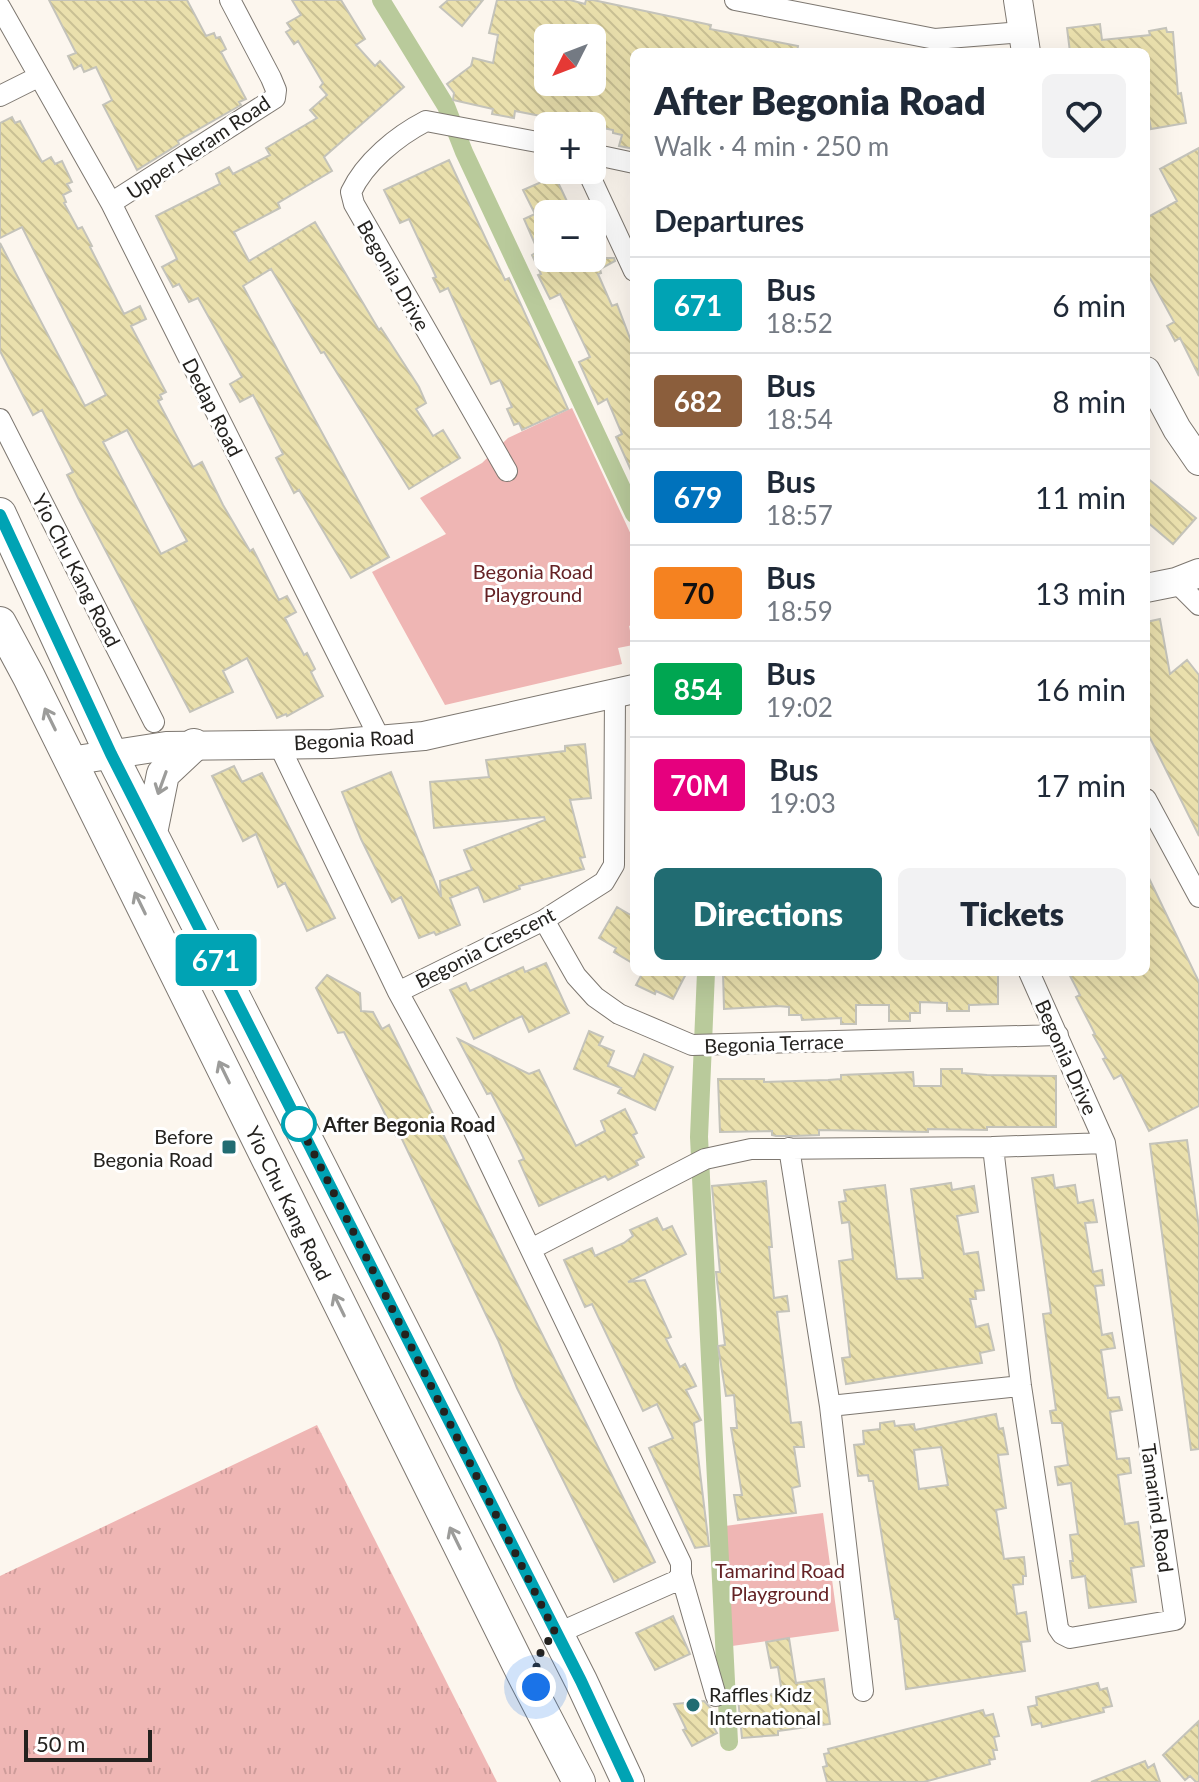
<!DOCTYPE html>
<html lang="en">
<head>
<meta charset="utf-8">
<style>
	body { margin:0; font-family:Lato,sans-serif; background:#f2f2f3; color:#1f2937; height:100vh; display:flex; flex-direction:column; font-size:30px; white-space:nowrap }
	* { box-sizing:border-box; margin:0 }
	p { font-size:26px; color:#747a83 }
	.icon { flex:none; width:44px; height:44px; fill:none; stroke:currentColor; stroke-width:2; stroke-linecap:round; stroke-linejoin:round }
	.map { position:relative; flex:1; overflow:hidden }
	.panel { position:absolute; left:630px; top:48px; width:520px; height:928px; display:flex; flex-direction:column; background:#fff; border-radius:12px; box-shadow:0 8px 32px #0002 }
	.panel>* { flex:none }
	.badge { padding:0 16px; border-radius:6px; font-size:28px; line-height:52px }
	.needle { width:52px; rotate:228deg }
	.tools { position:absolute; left:534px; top:24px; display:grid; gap:16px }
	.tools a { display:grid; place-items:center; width:72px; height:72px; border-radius:12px; background:#fff; box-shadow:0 8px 32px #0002; font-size:40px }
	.scale { position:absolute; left:24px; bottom:20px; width:128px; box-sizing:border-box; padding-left:8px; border:4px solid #24221f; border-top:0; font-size:22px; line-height:28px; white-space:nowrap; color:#24221f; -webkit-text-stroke:6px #fff; paint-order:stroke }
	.you { position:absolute; width:40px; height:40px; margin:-20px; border:6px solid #fff; border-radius:50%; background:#1a73e8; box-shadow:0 0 0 12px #1a73e833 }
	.map>.badge { position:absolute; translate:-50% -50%; box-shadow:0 0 0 4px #fff }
	h2 { padding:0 24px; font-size:30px; line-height:72px }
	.round { display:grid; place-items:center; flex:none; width:84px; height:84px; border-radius:12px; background:#f2f2f3 }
	.headline { display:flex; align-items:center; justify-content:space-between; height:136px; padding:0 24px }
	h1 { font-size:38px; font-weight:800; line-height:60px }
	.button { display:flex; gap:16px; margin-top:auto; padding:16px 24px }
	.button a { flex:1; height:92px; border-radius:12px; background:#216c72; color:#fff; font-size:32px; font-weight:800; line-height:92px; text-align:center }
	.button a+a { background:#f2f2f3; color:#1f2937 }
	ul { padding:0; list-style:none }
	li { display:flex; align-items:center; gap:24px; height:96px; padding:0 24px; border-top:2px solid #e0e1e3 }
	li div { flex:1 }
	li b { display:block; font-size:30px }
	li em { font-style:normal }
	li .badge { min-width:88px; font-weight:700; text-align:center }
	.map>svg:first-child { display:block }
	.grass { fill:url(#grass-tufts) }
	.green { fill:#efb6b4 }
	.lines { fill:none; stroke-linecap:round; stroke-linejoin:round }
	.canal { stroke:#b9ca9b; stroke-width:18 }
	.building { fill:url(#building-back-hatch); stroke:#c4c3ba; stroke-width:2; fill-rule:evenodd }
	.street-casing { stroke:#7d7770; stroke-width:22 }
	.secondary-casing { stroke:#7d7770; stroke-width:30 }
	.primary-casing { stroke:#7d7770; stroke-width:34 }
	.street { stroke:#fff; stroke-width:20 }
	.secondary { stroke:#fff; stroke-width:28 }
	.primary { stroke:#fff; stroke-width:32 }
	.oneway { stroke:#9c9c9a }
	.line-casing { stroke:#fff; stroke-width:18 }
	.line { stroke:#00a3b4; stroke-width:12 }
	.walk { stroke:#24221f; stroke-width:8; stroke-dasharray:0 14.4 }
	.stop-dot { fill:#fff; stroke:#00a3b4; stroke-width:4 }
	.poi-dot { fill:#216c72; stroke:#fff; stroke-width:3 }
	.labels { text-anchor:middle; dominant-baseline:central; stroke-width:6; stroke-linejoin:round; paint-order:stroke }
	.street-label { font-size:20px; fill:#24221f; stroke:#fff }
	.park-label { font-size:20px; fill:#652225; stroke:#fff }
	.stop-label { font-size:20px; font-weight:bold; fill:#24221f; stroke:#fff; text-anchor:start }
	.poi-label { font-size:20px; fill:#24221f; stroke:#fff; text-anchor:end }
</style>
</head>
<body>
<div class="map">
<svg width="1199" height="1782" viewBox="0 0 1199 1782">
	<defs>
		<pattern id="grass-tufts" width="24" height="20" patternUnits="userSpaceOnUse" patternTransform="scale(2)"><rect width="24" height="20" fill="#efb6b4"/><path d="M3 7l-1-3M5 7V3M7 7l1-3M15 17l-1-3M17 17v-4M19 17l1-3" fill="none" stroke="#cd9c9a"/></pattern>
		<pattern id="building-back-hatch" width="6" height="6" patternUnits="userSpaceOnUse" patternTransform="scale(2)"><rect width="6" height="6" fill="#eae0ad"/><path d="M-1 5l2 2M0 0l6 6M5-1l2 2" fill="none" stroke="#c9c094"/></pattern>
	</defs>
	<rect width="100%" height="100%" fill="#fcf6ee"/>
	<path class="grass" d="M317 1425 497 1782H0V1576Z"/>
	<path class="green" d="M572 408 634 541V624L629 626 633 645 618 648 622 664 445 705 372 572 446 534 420 498 482 463 508 438Z
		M823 1513 839 1631 732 1646 725 1526Z"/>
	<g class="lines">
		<path class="canal" d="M381 0 446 106 464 152 634 514
			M706 972 699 1137 729 1742"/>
	</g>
	<path class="building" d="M49 0H187L206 36 214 33 216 38 220 37 226 49 221 52 246 99 239 102 241 105 178 141 179 144 137 170 103 105 112 100 96 67 84 72 81 65 74 69 68 56 76 53Z
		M292 0H341L365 39 356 45 375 66 380 61 404 87 324 157 332 171 278 203 280 208 234 232 249 261 315 222 379 330 381 328 419 387 426 403 416 409 425 423 433 436 443 430 460 458 409 489 324 352 321 353 271 269 243 286 389 557 351 578 299 490 294 493 276 458 283 454 253 395 240 402 230 384 242 377 198 298 189 302 179 284 173 287 162 267 177 259 156 216 220 184 216 174 229 167 233 174 270 155 266 148 317 118 310 110 327 95 320 87 323 83 298 41 294 44 286 32 291 29 287 23 301 15Z
		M448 0H483L462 26 440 7Z
		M497 0H570L585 4 586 0H593L711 25 710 29 798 46 797 52H634V149L619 146 622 135 613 133V130L515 111 514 118 492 114 493 109 453 100 454 93 447 84 471 66 473 58 493 63 498 35 489 33ZM548 38H592V82H548Z
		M1100 24 1102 40 1150 35 1149 31 1166 28 1167 32H1173L1178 94 1181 93 1186 123 1151 129 1146 102V52H1070L1067 28Z
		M12 117 15 123 20 121 42 162 51 157 55 164 62 161 72 182 67 184 71 191 63 195 66 202 64 203 78 229 82 227 92 246 90 247 124 314 140 306 146 319 131 326 166 392 160 395 162 399 158 401 193 467 202 462 223 505 250 551 253 549 279 600 287 596 296 612 285 618 304 655 307 653 315 669 311 672 323 696 287 716 286 714 277 718 247 658 223 671 233 692 190 712 78 498 67 475 73 472 42 410 33 415 0 351V243L85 406 106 395 22 227 0 238V123ZM127 430 187 541 161 554 103 442Z
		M1199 148V376L1180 338 1175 341 1167 326 1174 322 1146 271V218L1177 201 1160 169Z
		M449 160 505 280 509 278 568 409 522 430 519 423 514 425 507 409 512 407 500 380 491 384 448 288 440 292 433 278 436 277 409 219 400 223 384 190Z
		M555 176 573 214H548V258H614L615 261 600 269 601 273 598 274 612 306 617 304 634 349V477L616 437 622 434 607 399 598 404 579 362 590 357 560 294 550 299 538 275 541 274 532 255 538 251 524 219 535 214 523 190Z
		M1146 477 1196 518 1173 544 1146 521Z
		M1160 619 1170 674 1187 660 1199 675V836L1146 730V622Z
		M585 744 591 798 570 800 585 857 580 858 584 869 519 886 520 889 484 902 478 887 450 898 460 925 436 935 434 932 419 938 401 897 392 902 361 839 342 792 391 772 441 897 440 881 472 870 464 850 545 820 544 817 434 828 430 782 489 777 486 760 565 751V746Z
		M234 766 242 782 262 773 335 918 307 931 285 883 278 887 256 834 243 841 212 776Z
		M1146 872 1199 982V1106L1149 1131 1121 1075 1114 1079 1103 1059 1106 1058 1093 1035 1095 1034 1076 997 1080 995 1068 972H1146Z
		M617 907 634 917V964L614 952 616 948 599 938Z
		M546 963 569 1013 529 1032 522 1016 474 1039 450 990 466 983 470 991 523 967 525 972Z
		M643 972H687L673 999 656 991 655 994 636 985Z
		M723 972H998V1004L969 1005V1011H947V1003L920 1002V1013H910V1021H889V1005H856V1024H841V1018L802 1020 801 1015H789V1007L778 1006 724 1009Z
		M327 975 360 993 361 1011 373 1012 382 1029 389 1025 655 1562 614 1582 517 1388 498 1340 400 1135 396 1136 344 1032 338 1033 331 1019 316 988Z
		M589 1031 603 1037 599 1045 614 1051 608 1066 634 1077 644 1054 673 1067 655 1110 618 1093 621 1088 574 1069Z
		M458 1039 529 1074 539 1070 576 1146 605 1131 601 1121 625 1109 637 1133 633 1135 644 1157 636 1161 638 1165 608 1180 605 1176 539 1206 519 1161 524 1159 510 1130 491 1093 487 1094Z
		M941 1069H962V1073L987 1075 1056 1076V1127H987V1130L928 1129V1132L819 1130V1135L794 1136H776L772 1135V1131L720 1132 718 1079H764V1082L828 1080 841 1079V1075L913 1072 914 1086H941Z
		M1187 1140 1199 1228V1449L1191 1450 1150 1144Z
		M1053 1175 1055 1188 1075 1185 1078 1203 1093 1200 1097 1222 1085 1223 1093 1272 1102 1270 1104 1285 1095 1286 1102 1335 1112 1333 1115 1348 1101 1350 1108 1398 1119 1397 1122 1410 1110 1412 1117 1459 1129 1458 1131 1473 1118 1475 1125 1524 1138 1522 1144 1566 1131 1568 1136 1602 1089 1608 1085 1576 1072 1578 1070 1561H1073L1070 1535 1078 1534 1071 1483 1058 1485 1055 1467 1068 1465 1062 1423H1052L1050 1411 1056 1410 1043 1314 1051 1313 1032 1178Z
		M766 1181 772 1247H769L774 1298 787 1296 789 1311 777 1312 791 1423 801 1422 804 1447H794L800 1486 792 1488 796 1513 738 1520 734 1495H742L731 1428H737L734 1395 726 1396 718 1346 725 1345 716 1272H720L712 1186Z
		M951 1183 952 1190 974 1186 978 1212 957 1216 964 1254 978 1252 984 1290 975 1291 976 1299H970L976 1327 988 1324 994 1350 980 1353 982 1363 846 1384 842 1358 850 1357 839 1261 853 1259 849 1222 842 1223 839 1202 846 1201 844 1190 885 1185 897 1279 923 1278 911 1189Z
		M657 1218 663 1230 672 1226 686 1254 628 1282 645 1280 671 1337 666 1339 680 1367 685 1364 696 1386 686 1390 701 1420 694 1423 709 1546 695 1548 649 1448 673 1438 657 1404 643 1411 592 1304 585 1307 564 1260 592 1248 595 1256 624 1243 633 1236 630 1230Z
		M996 1414 999 1429 1003 1428 1008 1454 998 1455 1006 1508 996 1510 1004 1559 1024 1557 1026 1576H1023V1584L1013 1585 1017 1614 1026 1612 1030 1641 1021 1642 1025 1671 906 1689 898 1619H895L873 1481H869L868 1475 858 1476 854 1445 864 1444 863 1431 880 1429V1423L894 1421 895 1426 914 1424 915 1430ZM941 1447 948 1485 919 1489 914 1450Z
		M673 1616 690 1654 655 1670 636 1633Z
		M789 1638 796 1683 824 1679 830 1724 778 1731V1735L742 1738 738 1698 782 1693 778 1667 771 1668 766 1642Z
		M1098 1683 1100 1690 1107 1688 1112 1706 1103 1708 1104 1712 1042 1727 1041 1723 1032 1725 1028 1707 1037 1705 1036 1697Z
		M704 1701 717 1715 709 1719 717 1733 692 1746 683 1730 686 1729 674 1704Z
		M983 1710 985 1716 993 1714 999 1736 994 1737 997 1750H993L995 1759 989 1760 990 1764 924 1782H827L823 1767 827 1766 824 1754 829 1753 828 1749Z
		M1199 1721V1782H1196L1190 1776 1185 1780 1163 1755Z
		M1145 1761 1148 1768 1154 1764 1160 1782H1091Z"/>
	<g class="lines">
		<defs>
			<path id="street" d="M735 0 935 39 1023 32
				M0 7 111 203 381 741
				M0 96 38 77
				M592 154 634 163
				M587 170 634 271
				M111 203 275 98 276 90 271 78 230 0
				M0 419 154 722
				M507 471 354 204 351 192C365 162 397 136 426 121L548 144
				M1176 582 1199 605
				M278 743 398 992 469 1121 681 1563V1575L676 1581 556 1634
				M1146 799 1199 897
				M544 920 576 976 595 997 619 1014 692 1045 1058 1035
				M398 992 544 920 604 882 614 865 615 694
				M993 1147 1021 1386 1058 1628 1062 1634 1070 1638 1175 1620 1105 1143 1029 972
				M789 1148 830 1406 863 1691
				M531 1249 705 1159 751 1149 993 1147 1105 1143
				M830 1406 1021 1386
				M681 1575 716 1696"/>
			<path id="secondary" d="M1018 0 1026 52
				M1146 371 1177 429 1199 461
				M1146 588 1176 582 1199 573
				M70 761 166 746 331 744 424 736 634 689"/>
			<path id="primary" d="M0 514 111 754 581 1681 628 1782
				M0 623 29 677 526 1680 579 1782
				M151 833 163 774 194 745"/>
		</defs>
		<use href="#street" class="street-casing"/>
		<use href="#secondary" class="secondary-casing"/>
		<use href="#primary" class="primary-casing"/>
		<use href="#street" class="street"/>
		<use href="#secondary" class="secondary"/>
		<use href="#primary" class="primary"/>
	</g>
	<defs><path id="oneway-shaft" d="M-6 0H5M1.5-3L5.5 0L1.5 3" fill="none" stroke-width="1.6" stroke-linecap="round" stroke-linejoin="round" transform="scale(2)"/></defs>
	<g class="oneway">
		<use href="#oneway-shaft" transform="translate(50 719) rotate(-116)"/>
		<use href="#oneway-shaft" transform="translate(162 783) rotate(110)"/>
		<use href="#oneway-shaft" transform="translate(140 903) rotate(-116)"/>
		<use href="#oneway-shaft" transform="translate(224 1072) rotate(-116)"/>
		<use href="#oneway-shaft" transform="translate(339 1305) rotate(-116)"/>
		<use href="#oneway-shaft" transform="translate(455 1538) rotate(-116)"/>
	</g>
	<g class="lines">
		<defs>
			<path id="line" d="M0 515 111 754 581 1681 628 1782"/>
		</defs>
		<use href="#line" class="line-casing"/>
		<use href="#line" class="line"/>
		<path class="walk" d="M299 1124 297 1120 556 1634C539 1646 534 1666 536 1687"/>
	</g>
	<circle class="stop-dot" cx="299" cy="1124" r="16"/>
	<g class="poi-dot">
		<rect x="221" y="1139" width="16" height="16" rx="4"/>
		<circle cx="693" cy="1705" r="8"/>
	</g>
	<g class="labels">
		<g class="street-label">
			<text transform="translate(198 147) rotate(-34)">Upper Neram Road</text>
			<text transform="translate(394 275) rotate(60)">Begonia Drive</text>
			<text transform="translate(213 407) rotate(63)">Dedap Road</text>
			<text transform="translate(77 570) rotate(63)">Yio Chu Kang Road</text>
			<text transform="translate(354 739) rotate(-3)">Begonia Road</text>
			<text transform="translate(485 947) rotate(-27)">Begonia Crescent</text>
			<text transform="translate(774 1043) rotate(-2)">Begonia Terrace</text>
			<text transform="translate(1067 1057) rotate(66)">Begonia Drive</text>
			<text transform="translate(289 1203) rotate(64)">Yio Chu Kang Road</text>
			<text transform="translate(1158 1508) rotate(82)">Tamarind Road</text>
		</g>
		<g class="park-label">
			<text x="533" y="571">Begonia Road<tspan x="533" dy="23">Playground</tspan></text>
			<text x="780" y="1570">Tamarind Road<tspan x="780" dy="23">Playground</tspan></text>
		</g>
		<g class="stop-label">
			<text x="323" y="1124">After Begonia Road</text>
		</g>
		<g class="poi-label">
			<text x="213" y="1136">Before<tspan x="213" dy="23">Begonia Road</tspan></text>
			<text x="709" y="1694" text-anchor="start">Raffles Kidz<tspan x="709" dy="23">International</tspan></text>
		</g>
	</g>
</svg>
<div class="tools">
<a><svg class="needle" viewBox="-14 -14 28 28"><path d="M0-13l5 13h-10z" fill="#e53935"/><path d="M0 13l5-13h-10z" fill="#747a83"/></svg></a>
<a>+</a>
<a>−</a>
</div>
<div class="scale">50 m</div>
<div class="you" style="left:536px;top:1687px"></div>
<b class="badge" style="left:216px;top:960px;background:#00a3b4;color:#fff">671</b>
<section class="panel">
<div class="headline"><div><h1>After Begonia Road</h1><p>Walk · 4 min · 250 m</p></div><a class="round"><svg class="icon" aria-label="heart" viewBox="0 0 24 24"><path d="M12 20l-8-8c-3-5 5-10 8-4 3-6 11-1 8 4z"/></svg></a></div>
<h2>Departures</h2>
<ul>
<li><span class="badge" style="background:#00a3b4;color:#fff">671</span><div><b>Bus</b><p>18:52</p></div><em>6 min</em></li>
<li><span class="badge" style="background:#8b5e3c;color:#fff">682</span><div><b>Bus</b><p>18:54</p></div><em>8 min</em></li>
<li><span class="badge" style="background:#0072bc;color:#fff">679</span><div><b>Bus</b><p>18:57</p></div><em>11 min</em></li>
<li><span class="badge" style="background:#f58220;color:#111">70</span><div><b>Bus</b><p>18:59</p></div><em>13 min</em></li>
<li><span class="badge" style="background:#00a651;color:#fff">854</span><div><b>Bus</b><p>19:02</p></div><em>16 min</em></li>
<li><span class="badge" style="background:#e6007e;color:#fff">70M</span><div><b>Bus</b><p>19:03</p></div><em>17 min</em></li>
</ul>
<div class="button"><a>Directions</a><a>Tickets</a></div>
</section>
</div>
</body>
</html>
